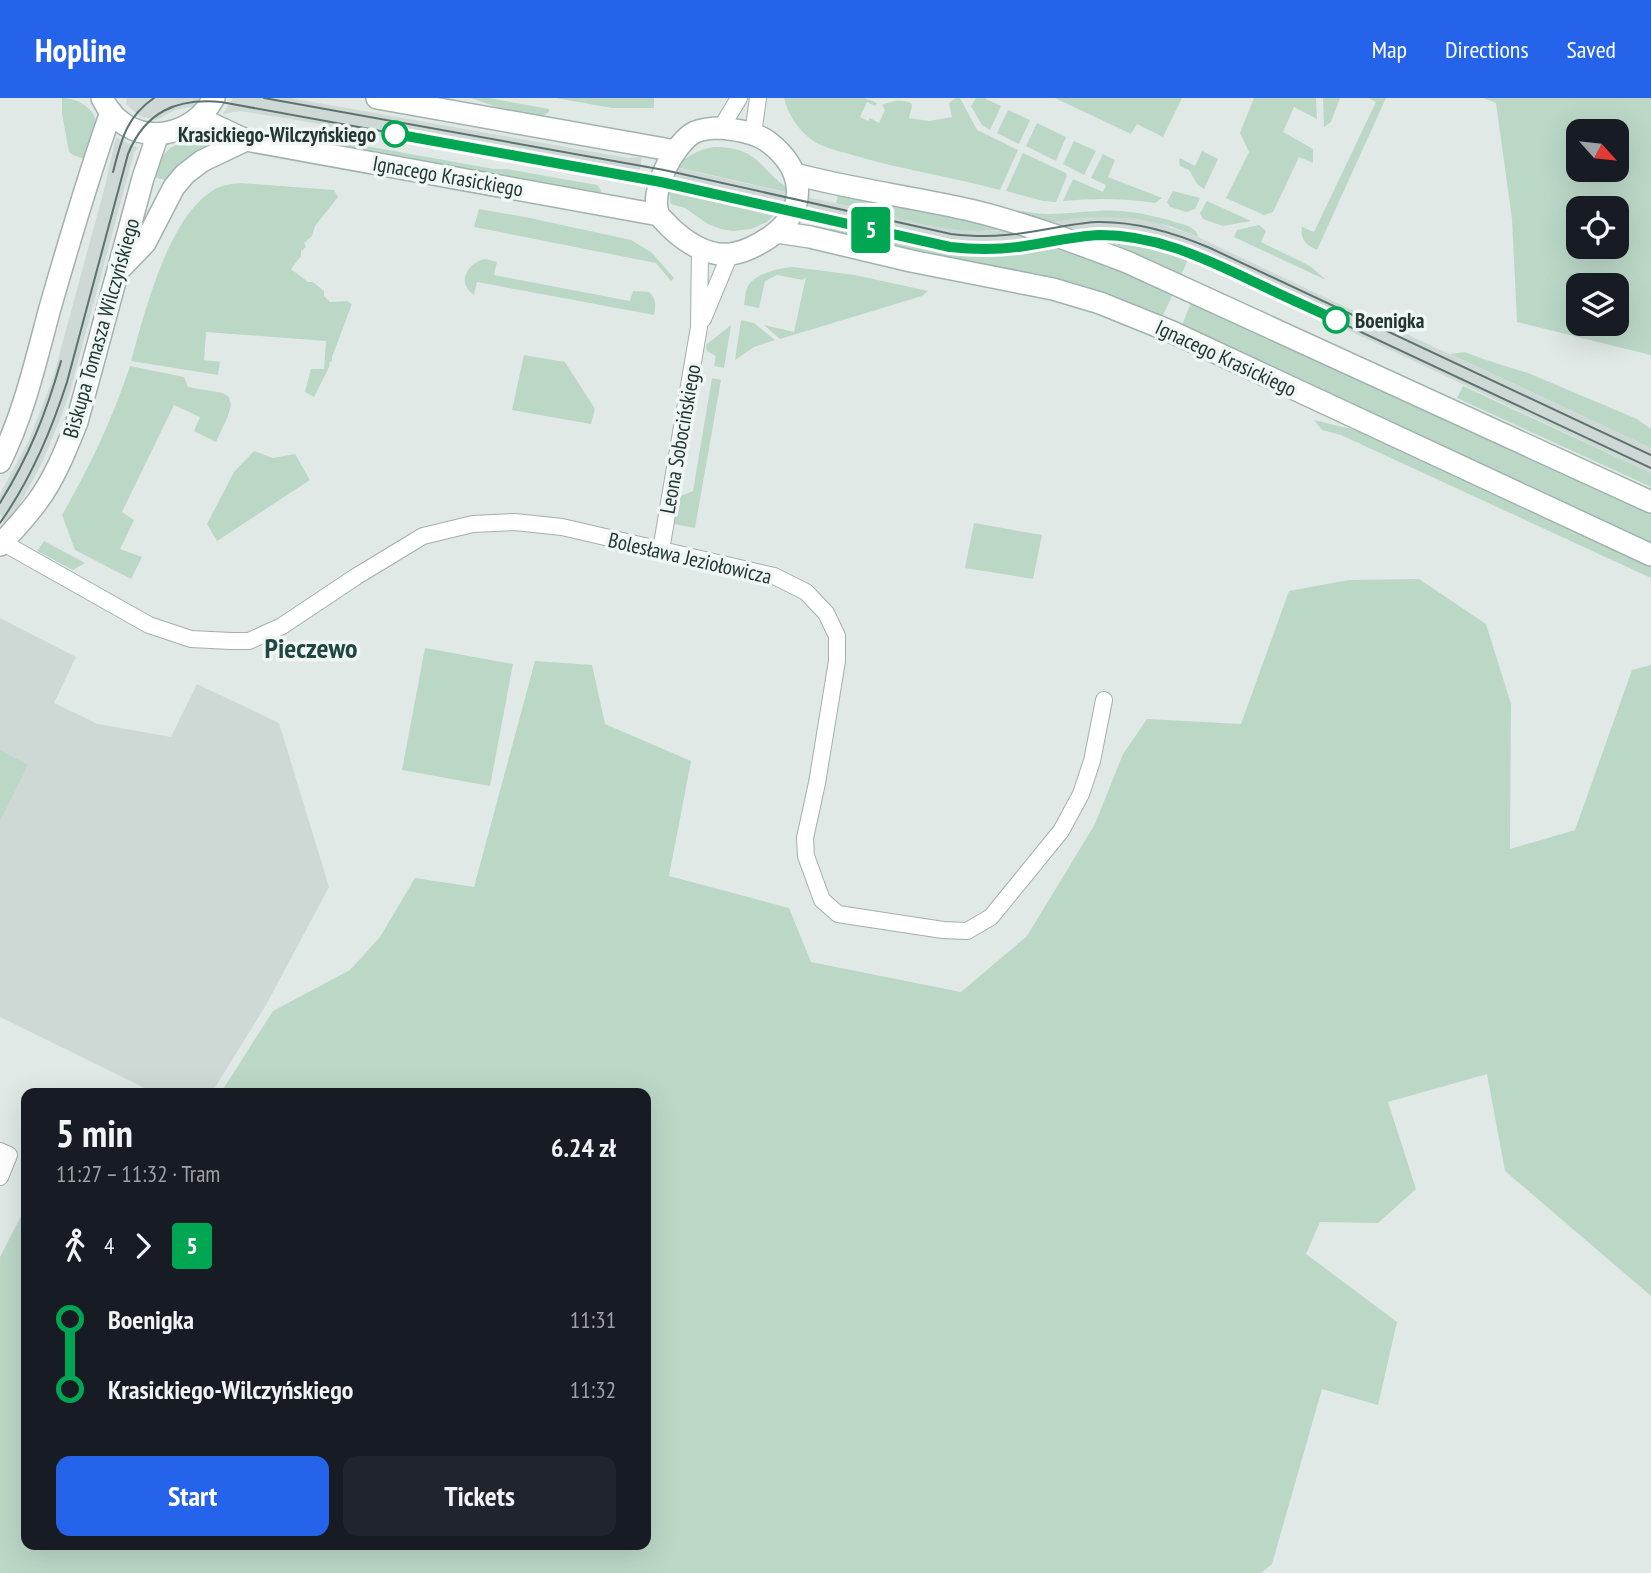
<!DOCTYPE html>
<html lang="en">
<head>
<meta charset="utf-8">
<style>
	body { margin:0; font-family:"PT Sans Narrow",sans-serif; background:#20242c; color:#f1f3f6; height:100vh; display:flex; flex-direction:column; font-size:26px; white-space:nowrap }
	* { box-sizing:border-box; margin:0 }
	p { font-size:23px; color:#9ea1a6 }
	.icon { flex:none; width:38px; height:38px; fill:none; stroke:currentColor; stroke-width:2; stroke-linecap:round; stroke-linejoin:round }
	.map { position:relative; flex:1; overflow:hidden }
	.details { position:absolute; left:21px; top:990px; width:630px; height:462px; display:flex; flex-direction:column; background:#171b24; border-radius:14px; box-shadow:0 7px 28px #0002 }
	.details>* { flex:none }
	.badge { padding:0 14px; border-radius:5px; font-size:24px; line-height:46px }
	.needle { width:46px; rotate:117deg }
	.tools { position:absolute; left:1566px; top:21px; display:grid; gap:14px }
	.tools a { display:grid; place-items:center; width:63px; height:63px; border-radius:14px; background:#171b24; box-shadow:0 7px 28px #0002; font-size:35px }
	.map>.badge { position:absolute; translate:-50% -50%; box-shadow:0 0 0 4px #fff }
	.legs { display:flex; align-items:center; gap:10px; height:77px; padding:0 35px; font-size:23px }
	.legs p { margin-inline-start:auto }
	.headline { display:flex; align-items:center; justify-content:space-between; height:119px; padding:0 35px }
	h1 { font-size:38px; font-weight:700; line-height:52px }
	.cta { display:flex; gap:14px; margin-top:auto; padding:14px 35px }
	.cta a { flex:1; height:80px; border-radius:14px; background:#2563eb; color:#fff; font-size:28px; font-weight:700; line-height:80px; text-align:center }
	.cta a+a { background:#20242c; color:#f1f3f6 }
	ul { padding:0 35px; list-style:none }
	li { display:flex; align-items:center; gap:24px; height:70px; font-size:26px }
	li i { display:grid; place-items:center; width:10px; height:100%; margin:0 9px; background:currentColor }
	li i::after { content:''; width:18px; height:18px; margin:-9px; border:5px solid; border-radius:50%; background:#171b24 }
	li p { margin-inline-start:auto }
	li:first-child i { background:linear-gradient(#0000 50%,currentColor 0) }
	li:last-child i { background:linear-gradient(currentColor 50%,#0000 0) }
	header { display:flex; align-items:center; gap:42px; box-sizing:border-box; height:98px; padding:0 35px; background:#2563eb; color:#fff }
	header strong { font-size:33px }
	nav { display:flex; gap:38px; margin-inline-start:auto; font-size:24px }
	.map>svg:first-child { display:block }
	.built { fill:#ced8d5 }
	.green { fill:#bbd8c7; fill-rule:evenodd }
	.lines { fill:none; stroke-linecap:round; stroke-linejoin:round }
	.minor-casing { stroke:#a3b0ad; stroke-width:18 }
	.tertiary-casing { stroke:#a3b0ad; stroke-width:24 }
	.secondary-casing { stroke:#a0b3af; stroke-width:24 }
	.minor { stroke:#fff; stroke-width:16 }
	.tertiary { stroke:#fff; stroke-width:21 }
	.secondary { stroke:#fff; stroke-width:21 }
	.tram { stroke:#5d7370; stroke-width:2 }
	.line-1-casing { stroke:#fff; stroke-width:16 }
	.line-1 { stroke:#00a651; stroke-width:10 }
	.stop-1-dot { fill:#fff; stroke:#00a651; stroke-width:3.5 }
	.labels { text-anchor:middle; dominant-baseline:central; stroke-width:7; stroke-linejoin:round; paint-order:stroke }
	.stop-label { font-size:21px; font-weight:bold; fill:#223734; stroke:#f0f6f4; text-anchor:end }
	.street-label { font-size:21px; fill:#223734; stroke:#f0f6f4 }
	.district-label { font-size:28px; font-weight:bold; fill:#214743; stroke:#f0f6f4 }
</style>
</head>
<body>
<header>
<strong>Hopline</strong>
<nav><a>Map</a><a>Directions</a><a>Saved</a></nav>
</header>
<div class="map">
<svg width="1651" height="1475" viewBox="0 0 1651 1475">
	<rect width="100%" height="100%" fill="#e0e9e6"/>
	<path class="built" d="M127 0H202L195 8 175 12 157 22 143 19 137 16 126 6Z
		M233 0H290L628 60 642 59 637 88 625 82 291 21 240 13 223 16Z
		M116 39 138 50 134 54 131 66 69 297 60 321 43 363 18 409 6 426V430L0 416V396L29 342 53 280 105 88Z
		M673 69 789 95 787 102 780 116 666 90Z
		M807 99 949 130 986 133H998L999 130 1057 148 1005 156 982 157 942 153 799 120Z
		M1102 119 1136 121 1160 126 1198 139 1358 215 1359 214 1370 219 1651 350V375L1229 176 1164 151 1139 146 1100 143 1049 125 1080 120Z
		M0 520 76 559 54 605 98 626 171 639 197 586 279 625 329 789 266 907 211 996H157L0 919Z"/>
	<path class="green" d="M62 0C77 0 98 11 96 29 95 40 90 51 87 62L73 57 69 54 62 16Z
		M471 0H489L549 11V14L540 20 516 16Z
		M556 0H654V10H612Z
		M784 0H865L877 5 875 8 867 4 860 19 868 23 870 20 879 25 885 12 882 7C893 3 899 1 911 5L912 8 909 20 929 23 952 19 949 5 956 0H960L977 32 1018 52 1000 92C953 79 904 72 856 58 843 54 827 51 815 44 800 35 788 17 784 0Z
		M976 0H986V1L1001 8 990 32 982 27 971 8Z
		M1055 0H1182L1163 39 1137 26 1131 36Z
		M1254 0H1316L1317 21 1294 9 1283 34 1313 51V65L1299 59 1273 114 1264 117 1226 100 1249 54 1240 35Z
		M1323 0H1340L1331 24 1324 29Z
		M1368 0H1386L1317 152C1306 147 1300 142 1302 129L1314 134 1376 4Z
		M1483 0H1651V257L1517 224 1512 121 1496 5ZM1578 33H1617V72H1578ZM1578 110H1617V149H1578ZM1578 187H1617V226H1578Z
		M1008 12 1030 22 1019 46 997 35Z
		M1037 25 1066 39 1056 63 1026 48Z
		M271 31 494 71H507L597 87 601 92 600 96 288 39 270 35Z
		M197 42 216 45 170 83 153 79C163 53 168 46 197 42Z
		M1074 43 1096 53 1084 77 1063 66Z
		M713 49C731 49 748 52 761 66 770 74 776 83 787 89L786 94 676 69C687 58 698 52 713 49Z
		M1202 53 1218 61 1204 91 1197 86 1189 72 1180 68 1179 62 1180 60 1195 68Z
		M1023 55 1066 75 1067 78 1056 104 1043 103 1006 93Z
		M1103 56 1115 62 1108 79 1162 100 1155 105C1124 100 1094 100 1063 103L1073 81 1103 94 1106 87 1091 80Z
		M241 85 334 92 338 99 315 128 312 138 304 145 306 149 301 153V158L291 171 308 184H313L324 193V198L330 204 347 203 352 206 332 259V264L331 263 329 265 330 267 314 299 305 294 311 271H324L326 243 206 234 204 262 220 264 218 277 131 263C145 214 168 118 215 91 223 87 232 86 241 85Z
		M668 91 776 115 767 124 751 131 733 133 721 131 708 126 685 110 671 106Z
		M1173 93 1200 100 1195 111 1186 114 1170 109 1167 104Z
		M838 96 955 118 999 130V132C950 138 885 116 836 105Z
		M1207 103 1251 123 1223 128 1203 121 1200 115Z
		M479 111 530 120 631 142 651 154 674 180 671 183 656 165 474 129Z
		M1022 113C1047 119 1072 114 1098 113 1125 111 1152 117 1178 125 1187 127 1197 130 1198 139L1170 128 1136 121 1102 119 1080 120 1049 125 1021 116Z
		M1259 127 1266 133 1261 144 1310 168 1326 182 1234 139 1237 132Z
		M831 128 932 152 968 157 1005 156 1057 148 1110 168 1173 196 1162 219 1097 194 933 159 829 134Z
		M1100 143C1131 143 1159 150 1189 160L1181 177Z
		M485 161 497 164 494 177 630 203 633 193 649 194C656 200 656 208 654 217L477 184 474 197C456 185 467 165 485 161Z
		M793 169 855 177 928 193 922 198 780 241 764 227 794 234 806 179 803 182 777 177 765 183 759 210 744 207C745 202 745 195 747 190 753 176 779 170 793 169Z
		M1191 205 1331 270 1413 304 1651 416V444L1182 227Z
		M741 222 754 225 775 242 754 249 735 262Z
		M731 227 724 270 714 268 716 258 707 253 706 247Z
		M1465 254 1483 261 1528 275 1637 321 1651 331V350L1450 256Z
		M524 257 565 264 595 311 591 326 512 312Z
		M130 268 184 279 188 289 223 295 229 299 231 307 228 318 216 344 194 333 200 319 174 307 122 414 134 422 120 451 142 459 131 481 75 452 62 417C89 370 113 320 130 268Z
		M712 280 721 282 695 430 674 426 678 399 693 393Z
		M1463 288 1651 375V389L1457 300Z
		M1314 322 1359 333 1651 469V480L1341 337 1322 332Z
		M254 353 273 360 295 356 310 382 217 443 207 426 234 374Z
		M974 425 1042 437 1033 481 965 470Z
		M44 443 85 465 73 472 37 453Z
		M1419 481 1486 526 1511 606 1510 751 1575 732 1632 572 1651 567V1198L1505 1073 1487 976 1388 1004 1416 1091 1378 1125 1320 1124 1306 1156 1397 1224 1378 1307 1322 1291 1272 1466 1261 1475H0V1159L21 1118 26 1119V1447H646V996H220L273 913 350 872 380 839 415 780 474 789 535 563 592 567 605 626 691 663 669 778 789 810 811 864 961 894 1027 838 1095 726 1123 656 1147 621 1241 626 1289 493 1349 482Z
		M425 550 513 566 490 688 402 672Z
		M0 652 28 667 0 723Z"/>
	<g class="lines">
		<defs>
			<path id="minor" d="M721 30 739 0
				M753 36 758 0
				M703 221 730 156
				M0 443 149 527 191 541 231 543H249L282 528 357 478 423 438 473 426 515 424 562 429 774 478 806 494 826 515 837 538V563L817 685 805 740 806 758 822 802 838 816 943 832 967 833 991 819 1061 733 1081 696 1092 663 1104 602
				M661 452 699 229 700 151
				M0 1053 9 1057 0 1079"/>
			<path id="tertiary" d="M0 364C24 316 36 262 50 210 69 144 88 79 111 14
				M0 447C13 433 26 419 37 404 55 380 66 351 77 324L143 80 158 36"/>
			<path id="secondary" d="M102 0C126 50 189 45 214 0
				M377 0 676 53
				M199 20 246 42 659 117
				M721 30C737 32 754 34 767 43 804 70 810 111 770 139 758 147 745 154 731 156 706 159 682 142 666 125 664 122 660 120 659 117 648 95 674 45 695 34 703 31 713 30 721 30Z
				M795 76C854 92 915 99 974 113 1027 126 1077 145 1127 164L1651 404
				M777 134 810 139 911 163 1053 191 1100 205 1172 234 1651 457
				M120 171 145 145 174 89 185 76 202 63 246 42"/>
		</defs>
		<use href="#minor" class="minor-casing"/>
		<use href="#tertiary" class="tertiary-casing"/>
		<use href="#secondary" class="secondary-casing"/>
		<use href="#minor" class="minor"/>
		<use href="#tertiary" class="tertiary"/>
		<use href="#secondary" class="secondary"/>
		<path class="tram" d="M264 0 664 72 951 136C969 138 987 139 1005 137 1036 135 1065 126 1096 124 1136 123 1173 134 1210 150L1651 357
			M113 74C121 43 126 19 154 0
			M0 405C29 358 46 316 61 263
			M0 425C31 381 51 334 67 284L128 56C145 14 176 0 221 4L661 84 950 149C968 151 986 152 1004 151 1035 148 1064 139 1095 138 1133 136 1170 146 1205 161L1651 370"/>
	</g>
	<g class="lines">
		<defs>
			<path id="line-1" d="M395 36 661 84 950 149C976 152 1000 152 1025 148 1050 144 1075 138 1100 137 1154 137 1200 158 1248 181 1277 195 1306 208 1336 222"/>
		</defs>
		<use href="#line-1" class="line-1-casing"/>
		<use href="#line-1" class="line-1"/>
	</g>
	<g class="stop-1-dot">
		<circle cx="395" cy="36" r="12"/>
		<circle cx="1336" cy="222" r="12"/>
	</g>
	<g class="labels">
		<g class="stop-label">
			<text x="376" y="36">Krasickiego-Wilczyńskiego</text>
			<text x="1355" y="222" text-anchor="start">Boenigka</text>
		</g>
		<g class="street-label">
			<text transform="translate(448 78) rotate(10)">Ignacego Krasickiego</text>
			<text transform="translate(101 230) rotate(-74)">Biskupa Tomasza Wilczyńskiego</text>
			<text transform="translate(1226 260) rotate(25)">Ignacego Krasickiego</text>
			<text transform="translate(680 341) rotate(-80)">Leona Sobocińskiego</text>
			<text transform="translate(690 460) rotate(13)">Bolesława Jeziołowicza</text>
		</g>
		<g class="district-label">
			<text x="311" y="549">Pieczewo</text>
		</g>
	</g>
</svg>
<div class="tools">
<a><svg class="needle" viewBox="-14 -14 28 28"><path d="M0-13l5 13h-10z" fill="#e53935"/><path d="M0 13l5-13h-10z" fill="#9ea1a6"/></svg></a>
<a><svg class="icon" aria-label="locate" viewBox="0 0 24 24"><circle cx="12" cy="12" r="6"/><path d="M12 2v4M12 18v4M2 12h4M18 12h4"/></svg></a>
<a><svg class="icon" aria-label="layers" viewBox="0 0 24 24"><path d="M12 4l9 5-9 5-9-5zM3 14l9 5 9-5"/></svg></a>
</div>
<b class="badge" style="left:871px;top:132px;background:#00a651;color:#fff">5</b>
<section class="details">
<div class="headline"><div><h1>5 min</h1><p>11:27 – 11:32 · Tram</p></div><b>6.24 zł</b></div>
<div class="legs"><svg class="icon" aria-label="walk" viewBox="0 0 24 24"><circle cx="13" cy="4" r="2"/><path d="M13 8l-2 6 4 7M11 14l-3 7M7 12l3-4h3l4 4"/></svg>4<svg class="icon" aria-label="forward" viewBox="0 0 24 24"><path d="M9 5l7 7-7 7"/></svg><b class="badge" style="background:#00a651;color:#fff">5</b></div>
<ul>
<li><i style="color:#00a651"></i><b>Boenigka</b><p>11:31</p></li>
<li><i style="color:#00a651"></i><b>Krasickiego-Wilczyńskiego</b><p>11:32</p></li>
</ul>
<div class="cta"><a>Start</a><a>Tickets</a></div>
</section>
</div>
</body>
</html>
